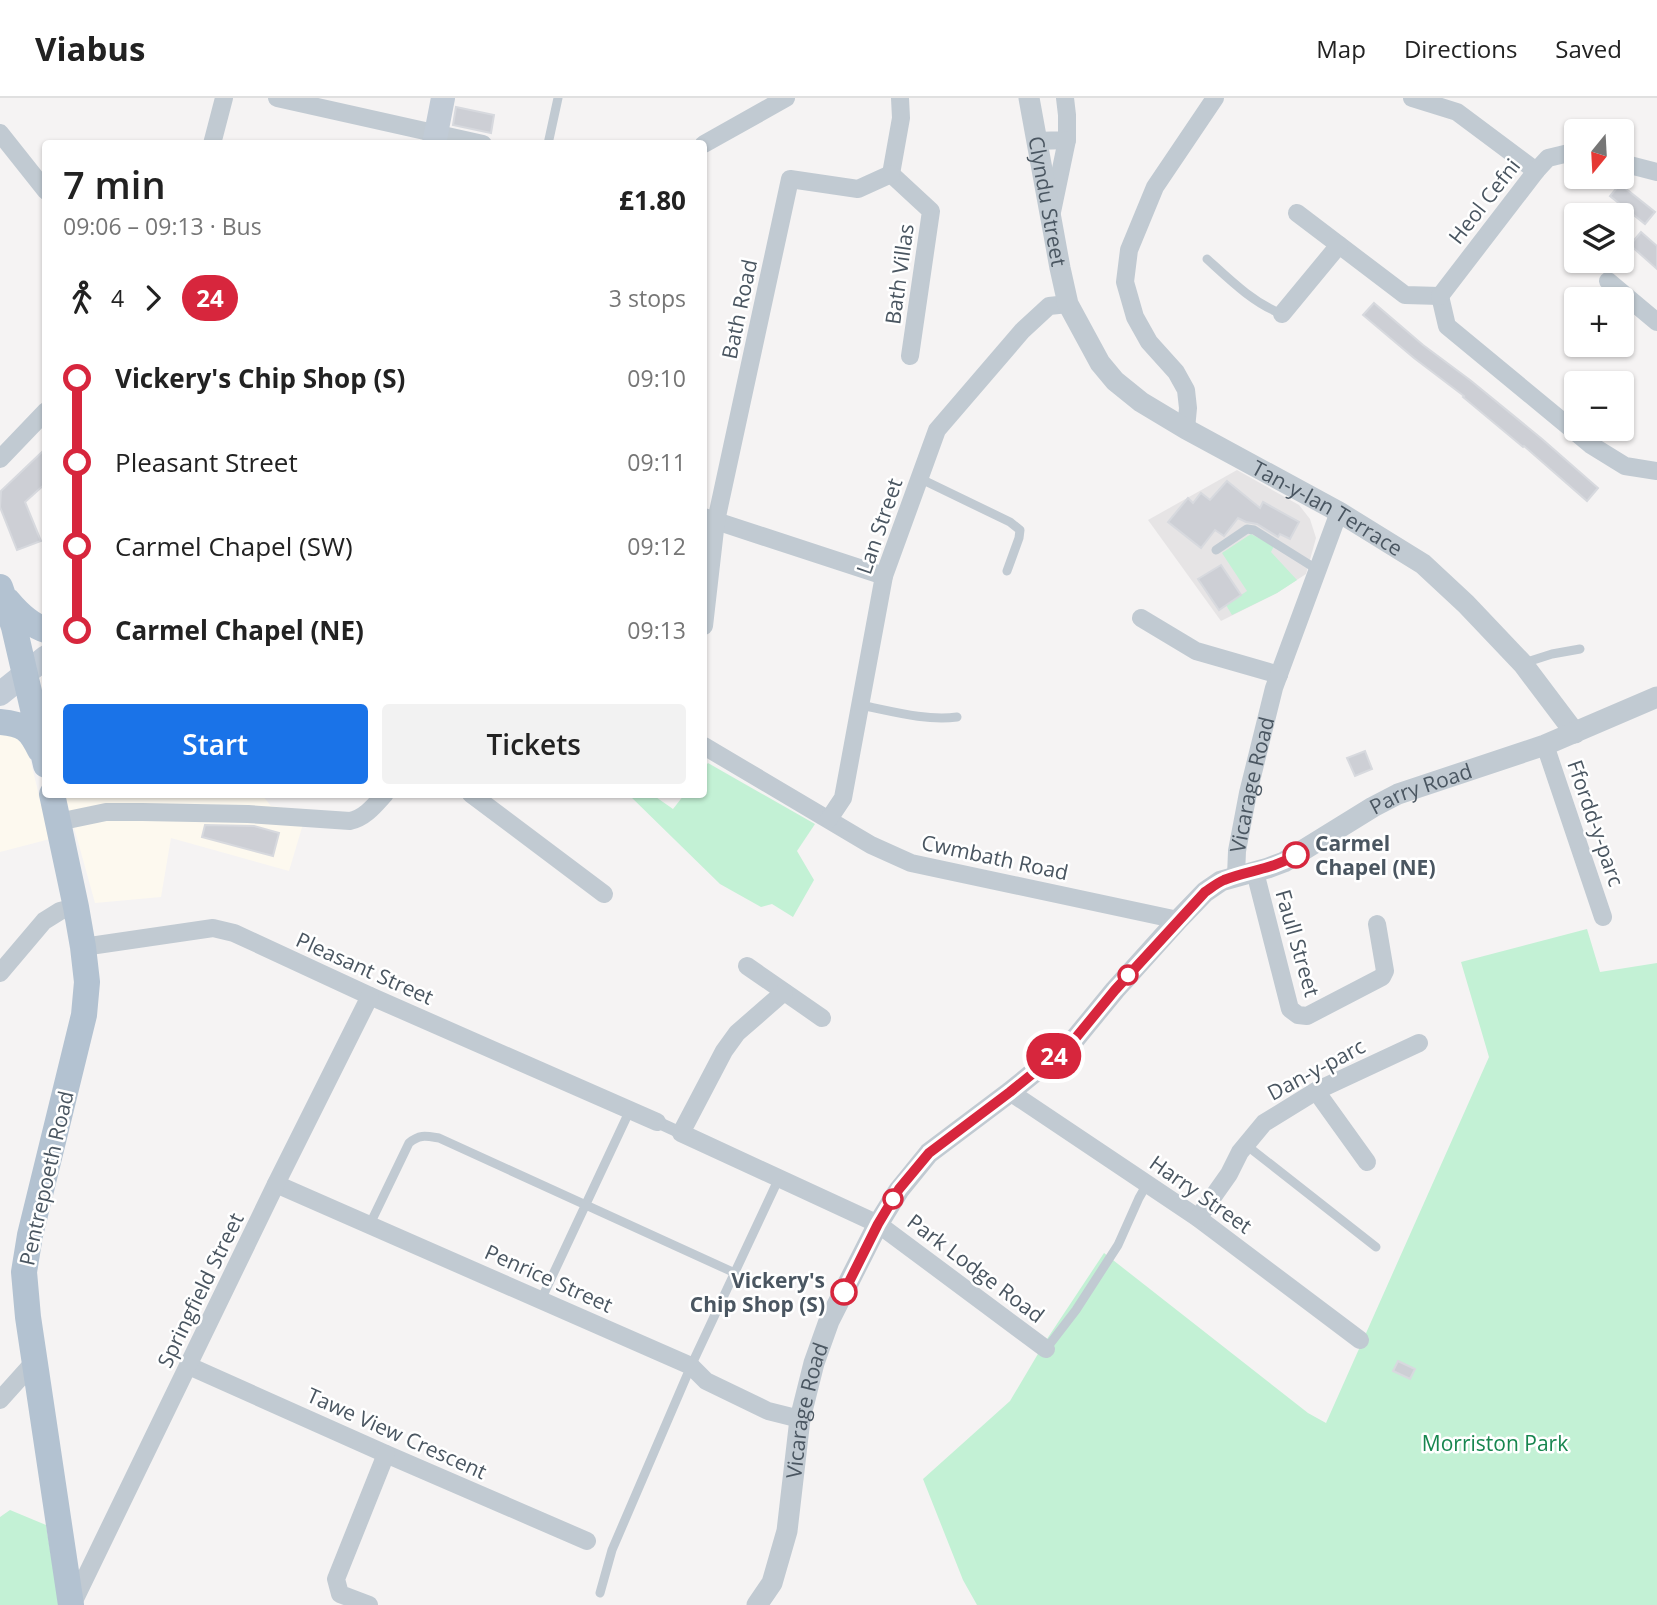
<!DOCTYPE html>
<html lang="en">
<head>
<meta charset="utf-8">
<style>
	body { margin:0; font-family:"Open Sans",sans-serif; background:#f2f2f2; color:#222; height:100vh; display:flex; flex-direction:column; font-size:26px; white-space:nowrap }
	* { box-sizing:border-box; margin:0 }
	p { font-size:23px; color:#767676 }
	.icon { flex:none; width:38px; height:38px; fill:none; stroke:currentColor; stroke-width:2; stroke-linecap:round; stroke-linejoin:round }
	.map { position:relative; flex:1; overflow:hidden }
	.side { position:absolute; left:42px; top:42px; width:665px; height:658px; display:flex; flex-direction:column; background:#fff; border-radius:7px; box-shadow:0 2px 5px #0004 }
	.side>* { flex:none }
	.badge { padding:0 14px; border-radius:23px; font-size:24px; line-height:46px }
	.needle { width:46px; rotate:198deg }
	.tools { position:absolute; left:1564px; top:21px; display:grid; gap:14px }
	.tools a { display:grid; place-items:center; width:70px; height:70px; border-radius:7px; background:#fff; box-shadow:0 2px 5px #0004; font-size:35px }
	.map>.badge { position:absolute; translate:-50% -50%; box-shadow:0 0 0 4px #fff }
	.legs { display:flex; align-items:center; gap:10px; height:77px; padding:0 21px; font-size:23px }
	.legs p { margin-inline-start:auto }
	.head { display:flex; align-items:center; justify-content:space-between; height:119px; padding:0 21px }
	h1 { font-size:38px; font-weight:600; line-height:52px }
	.primary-button { display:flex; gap:14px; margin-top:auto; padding:14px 21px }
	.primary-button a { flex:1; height:80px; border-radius:7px; background:#1a73e8; color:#fff; font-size:28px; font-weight:600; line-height:80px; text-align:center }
	.primary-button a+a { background:#f2f2f2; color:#222 }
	ul { padding:0 21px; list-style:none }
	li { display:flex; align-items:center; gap:24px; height:84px; font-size:26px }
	li i { display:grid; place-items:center; width:10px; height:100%; margin:0 9px; background:currentColor }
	li i::after { content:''; width:18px; height:18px; margin:-9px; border:5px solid; border-radius:50%; background:#fff }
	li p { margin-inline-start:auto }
	li:first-child i { background:linear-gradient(#0000 50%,currentColor 0) }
	li:last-child i { background:linear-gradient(currentColor 50%,#0000 0) }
	header { display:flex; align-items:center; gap:42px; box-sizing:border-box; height:98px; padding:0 35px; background:#fff; border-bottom:2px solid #e0e0e0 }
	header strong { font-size:33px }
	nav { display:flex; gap:38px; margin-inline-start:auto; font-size:24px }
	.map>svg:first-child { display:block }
	.commercial { fill:#fdf9ef }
	.education { fill:#e6e4e5 }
	.green { fill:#c3f1d5 }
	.building { fill:#cdcfd5; stroke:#d7d9de; stroke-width:2 }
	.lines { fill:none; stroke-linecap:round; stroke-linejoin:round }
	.service { stroke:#c1cad2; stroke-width:9 }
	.pedestrian { stroke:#c1cad2; stroke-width:12 }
	.minor { stroke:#c1cad2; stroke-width:18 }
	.tertiary { stroke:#c1cad2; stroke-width:21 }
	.secondary { stroke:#c1cbd6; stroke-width:24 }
	.primary { stroke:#b3c2d1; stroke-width:26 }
	.line-1-casing { stroke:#fff; stroke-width:16 }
	.line-1 { stroke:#d7263d; stroke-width:10 }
	.stop-1-dot { fill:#fff; stroke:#d7263d; stroke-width:3.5 }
	.labels { text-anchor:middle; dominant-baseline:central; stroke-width:5; stroke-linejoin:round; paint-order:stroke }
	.street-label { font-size:21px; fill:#4a5661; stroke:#fff }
	.stop-label { font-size:21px; font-weight:bold; fill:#4a5661; stroke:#fff; text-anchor:start }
	.park-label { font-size:21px; fill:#17864f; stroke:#fff }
</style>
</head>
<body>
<header>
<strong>Viabus</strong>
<nav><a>Map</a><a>Directions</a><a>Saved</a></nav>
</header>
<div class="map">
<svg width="1657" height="1507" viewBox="0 0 1657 1507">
	<rect width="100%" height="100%" fill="#f5f3f3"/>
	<path class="commercial" d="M0 630 18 639 28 653 50 741 0 754Z
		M65 697H262L271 708 300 712 303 726 289 773 171 740 161 799 95 805Z"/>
	<path class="education" d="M1237 372 1299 407 1310 421 1316 440 1306 476 1277 495 1221 523 1148 422Z"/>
	<path class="green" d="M1251 436 1274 448 1271 454 1297 482 1277 495 1232 517 1226 507 1247 493 1222 455Z
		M708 665 815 726 797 753 814 782 793 819 772 806 761 809 720 786 629 697H653L673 711 684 697 704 696V670Z
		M1587 831 1600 874 1657 865V1507H977L963 1482 923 1381 1010 1303 1045 1244 1104 1155 1308 1315 1326 1325 1489 959 1461 864Z
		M10 1412 46 1427 59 1507H0V1419Z"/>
	<path class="building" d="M456 9 494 17 491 35 453 27Z
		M1620 86 1655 114 1645 126 1610 98Z
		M1641 134 1657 148V171L1630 147Z
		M1374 205 1423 247 1470 282 1542 341 1598 390 1587 403 1524 348 1523 349 1463 299 1464 298 1414 260 1363 217Z
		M46 350V385L25 404 41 443 17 452 0 409 1 393Z
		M1227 383 1260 410 1263 404 1299 424 1290 441 1280 436 1278 439 1257 426 1246 424 1238 420 1224 438 1215 432 1201 450 1168 424 1188 400 1193 405 1201 395 1210 402Z
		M1221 467 1241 497 1219 512 1198 481Z
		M1365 653 1372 671 1355 678 1347 660Z
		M205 727 254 728 279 735 273 758 202 739Z
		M1398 1263 1415 1271 1410 1281 1393 1273Z"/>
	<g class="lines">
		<path class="service" d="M548 46 558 0
			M1207 161C1229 181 1253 205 1282 216
			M919 380 1010 424 1020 432 1019 440 1007 473
			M1216 452 1247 431 1254 432 1318 472
			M1524 565 1552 556 1580 551
			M860 607C891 613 925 623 957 619
			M1246 1047 1376 1149
			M370 1126 409 1045C420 1036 426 1038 439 1040L735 1175
			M541 1202 630 1012
			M1046 1251 1076 1212 1118 1147 1139 1100 1147 1086
			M600 1495 612 1452 691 1268 779 1080"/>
		<path class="pedestrian" d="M657 1024 681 1035"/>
		<g class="minor">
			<path d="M277 0 483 46"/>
			<path d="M1412 0 1457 14 1536 73"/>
			<path d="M0 35 46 93"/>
			<path d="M1036 43 1067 42V17L1065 0"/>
			<path d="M212 46 224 0"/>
			<path d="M704 46 786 0"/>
			<path d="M1622 65 1657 74"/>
			<path d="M891 76 931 113 910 258"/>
			<path d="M891 76 901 20 900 0"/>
			<path d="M1052 114 1067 42"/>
			<path d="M1297 115 1405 197 1440 198"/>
			<path d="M1608 183 1657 224"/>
			<path d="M1440 198 1447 228 1591 347 1625 368 1657 373"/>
			<path d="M1440 198 1536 73 1548 60 1577 53"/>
			<path d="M1282 216 1339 147"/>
			<path d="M1186 331 1188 310 1186 292 1176 274 1149 244 1135 219 1125 184 1129 152 1155 89 1215 0"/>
			<path d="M0 361 46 313"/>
			<path d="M704 419 884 478"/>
			<path d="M1141 520 1196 553 1279 577"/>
			<path d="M704 528 716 423 790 81 858 91 891 76"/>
			<path d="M1545 647 1603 819"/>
			<path d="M704 648 871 747 911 765 1178 822"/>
			<path d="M471 696 604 796"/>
			<path d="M829 721 843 700 884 478 937 332 1022 233 1049 208 1068 206"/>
			<path d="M58 724 106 714H142L248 716 350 723C365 720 375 707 385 696"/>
			<path d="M1255 774 1290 911 1298 917 1307 918 1382 879 1385 873 1377 826"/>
			<path id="s1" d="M1236 778 1237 753 1248 695 1274 590 1339 414"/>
			<path d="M83 849 213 830 234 835 370 898 657 1024"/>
			<path d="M747 868 822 920"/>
			<path d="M0 875 44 823 60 813 76 809"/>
			<path d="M784 894 737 935 724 953 681 1035 878 1126 1046 1251"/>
			<path d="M1316 993 1367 1064"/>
			<path d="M1010 994 1198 1120 1360 1242"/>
			<path d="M276 1086 691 1268 706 1283 768 1313 800 1321"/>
			<path d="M1198 1120 1229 1076 1240 1054 1264 1025 1316 993 1419 945"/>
			<path d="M189 1268 386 1356 587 1443"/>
			<path d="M0 1302 35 1263"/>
			<path d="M72 1507 276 1086 370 898"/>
			<path d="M369 1507 340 1496 336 1481 386 1356"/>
		</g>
		<g class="tertiary">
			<path id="s2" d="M1029 0 1060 170 1068 206 1100 265 1115 283 1141 304 1186 331 1339 414 1423 466 1466 506 1523 566 1575 635"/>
			<path id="s3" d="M757 1507 772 1485 787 1433 800 1321 814 1265 829 1223 878 1126 899 1092 929 1055 1010 994 1074 942 1115 892 1178 822 1205 794 1221 783 1268 770 1284 764 1373 709 1398 696 1545 647 1657 599"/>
		</g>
		<path class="secondary" d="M434 46 443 0
			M0 596 46 559"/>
		<path class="primary" d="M0 489 14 529 46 667
			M8 503C18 515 30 527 46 532
			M0 624C24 626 30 631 40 652
			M52 696 76 809 83 849 87 884 84 917 30 1137 24 1174 28 1219 71 1507"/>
	</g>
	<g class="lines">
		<defs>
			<path id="line-1" d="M844 1194 878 1126 899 1091 929 1055 1010 994 1074 942 1115 892 1205 794C1211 790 1217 785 1224 782 1249 772 1271 772 1296 757"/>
		</defs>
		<use href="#line-1" class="line-1-casing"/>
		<use href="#line-1" class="line-1"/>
	</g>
	<g class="stop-1-dot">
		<circle cx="1296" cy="757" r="12"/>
		<circle cx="1128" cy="877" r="9"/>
		<circle cx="893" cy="1101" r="9"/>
		<circle cx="844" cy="1194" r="12"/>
	</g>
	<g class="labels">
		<g class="street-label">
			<text stroke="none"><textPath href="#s2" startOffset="105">Clyndu Street</textPath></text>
			<text transform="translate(1484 103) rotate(-52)">Heol Cefni</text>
			<text transform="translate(899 176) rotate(-82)">Bath Villas</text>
			<text transform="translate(739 211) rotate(-78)">Bath Road</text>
			<text stroke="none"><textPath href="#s2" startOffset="548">Tan-y-lan Terrace</textPath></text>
			<text transform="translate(879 428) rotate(-71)">Lan Street</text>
			<text stroke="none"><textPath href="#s1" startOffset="93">Vicarage Road</textPath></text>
			<text stroke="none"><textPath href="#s3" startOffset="1115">Parry Road</textPath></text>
			<text transform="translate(1596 725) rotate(71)">Ffordd-y-parc</text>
			<text transform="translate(995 759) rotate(12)">Cwmbath Road</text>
			<text transform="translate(1298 845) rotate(74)">Faull Street</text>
			<text transform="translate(365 870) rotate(24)">Pleasant Street</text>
			<text transform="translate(1316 971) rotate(-28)">Dan-y-parc</text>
			<text transform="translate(46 1080) rotate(-77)">Pentrepoeth Road</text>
			<text transform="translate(1201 1096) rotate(35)">Harry Street</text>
			<text transform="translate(976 1170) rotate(37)">Park Lodge Road</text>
			<text transform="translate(549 1180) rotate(24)">Penrice Street</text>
			<text transform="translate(200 1192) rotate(-64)">Springfield Street</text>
			<text stroke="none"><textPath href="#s3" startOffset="203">Vicarage Road</textPath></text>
			<text transform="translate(397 1335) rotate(24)">Tawe View Crescent</text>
		</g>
		<g class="stop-label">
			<text x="1315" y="745">Carmel<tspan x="1315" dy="24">Chapel (NE)</tspan></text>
			<text x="825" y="1182" text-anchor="end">Vickery's<tspan x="825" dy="24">Chip Shop (S)</tspan></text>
		</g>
		<g class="park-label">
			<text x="1495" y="1345">Morriston Park</text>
		</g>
	</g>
</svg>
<div class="tools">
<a><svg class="needle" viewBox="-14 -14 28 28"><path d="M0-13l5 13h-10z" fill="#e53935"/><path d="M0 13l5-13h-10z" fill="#767676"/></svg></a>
<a><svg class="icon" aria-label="layers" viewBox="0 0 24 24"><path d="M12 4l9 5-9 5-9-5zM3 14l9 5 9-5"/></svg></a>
<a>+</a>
<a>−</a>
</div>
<b class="badge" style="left:1054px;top:958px;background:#d7263d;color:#fff">24</b>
<section class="side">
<div class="head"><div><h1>7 min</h1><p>09:06 – 09:13 · Bus</p></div><b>£1.80</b></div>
<div class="legs"><svg class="icon" aria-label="walk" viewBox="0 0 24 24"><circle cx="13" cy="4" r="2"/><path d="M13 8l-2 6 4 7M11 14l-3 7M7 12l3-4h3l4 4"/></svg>4<svg class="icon" aria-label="forward" viewBox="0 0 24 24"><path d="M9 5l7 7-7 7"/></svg><b class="badge" style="background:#d7263d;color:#fff">24</b><p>3 stops</p></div>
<ul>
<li><i style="color:#d7263d"></i><b>Vickery's Chip Shop (S)</b><p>09:10</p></li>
<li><i style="color:#d7263d"></i><span>Pleasant Street</span><p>09:11</p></li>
<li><i style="color:#d7263d"></i><span>Carmel Chapel (SW)</span><p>09:12</p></li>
<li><i style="color:#d7263d"></i><b>Carmel Chapel (NE)</b><p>09:13</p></li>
</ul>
<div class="primary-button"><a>Start</a><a>Tickets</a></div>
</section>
</div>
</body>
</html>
